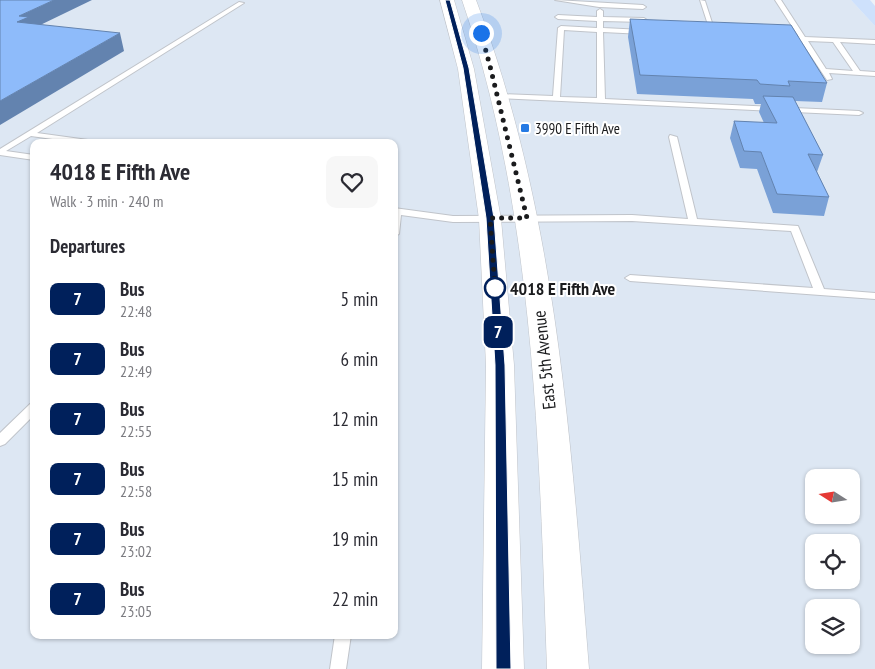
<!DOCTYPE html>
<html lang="en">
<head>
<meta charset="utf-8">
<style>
	body { margin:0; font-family:"PT Sans Narrow",sans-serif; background:#f7f7f7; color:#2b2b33; height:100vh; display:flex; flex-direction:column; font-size:19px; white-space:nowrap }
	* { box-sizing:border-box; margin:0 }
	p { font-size:16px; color:#7c7c81 }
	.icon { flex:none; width:28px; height:28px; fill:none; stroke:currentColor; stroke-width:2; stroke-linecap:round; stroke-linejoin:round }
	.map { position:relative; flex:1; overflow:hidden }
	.panel { position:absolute; left:30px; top:139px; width:368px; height:500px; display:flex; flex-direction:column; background:#fff; border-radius:10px; box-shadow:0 1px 4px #0004 }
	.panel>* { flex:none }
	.badge { padding:0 10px; border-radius:8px; font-size:18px; line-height:32px }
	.needle { width:32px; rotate:282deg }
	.fabs { position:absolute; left:805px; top:469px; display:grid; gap:10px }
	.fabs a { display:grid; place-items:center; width:55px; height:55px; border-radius:10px; background:#fff; box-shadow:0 1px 4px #0004; font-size:25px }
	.you { position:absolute; width:25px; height:25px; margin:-12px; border:4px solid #fff; border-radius:50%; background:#1a73e8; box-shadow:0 0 0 8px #1a73e833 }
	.map>.badge { position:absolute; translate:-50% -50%; box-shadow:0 0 0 2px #fff }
	h2 { padding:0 20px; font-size:19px; line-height:45px }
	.round { display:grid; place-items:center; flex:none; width:52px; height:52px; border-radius:10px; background:#f7f7f7 }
	.head { display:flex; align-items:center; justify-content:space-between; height:85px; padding:0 20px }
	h1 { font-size:24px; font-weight:700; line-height:38px }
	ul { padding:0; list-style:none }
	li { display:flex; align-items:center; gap:15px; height:60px; padding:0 20px }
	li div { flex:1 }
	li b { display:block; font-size:19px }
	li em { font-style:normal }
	li .badge { min-width:55px; font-weight:700; text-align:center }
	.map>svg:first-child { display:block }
	.built { fill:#dde7f3; fill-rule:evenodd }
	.green { fill:#cee1fc }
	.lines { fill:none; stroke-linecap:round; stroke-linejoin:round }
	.lane-casing { stroke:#c0c4ca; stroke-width:2 }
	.primary-casing { stroke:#c0c4ca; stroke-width:1 }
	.lane { fill:#fff; fill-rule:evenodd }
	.primary { fill:#fff; fill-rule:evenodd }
	.wall { fill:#7aa1d7 }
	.shaded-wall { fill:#6383af }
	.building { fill:#8ebbfa; stroke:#6383af }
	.line { fill:#00205b; stroke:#fff }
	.walk { stroke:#1a1b1d; stroke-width:5; stroke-dasharray:0 9 }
	.poi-dot { fill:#257ae4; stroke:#fff; stroke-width:2 }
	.stop-dot { fill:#fff; stroke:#00205b; stroke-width:2.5 }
	.labels { text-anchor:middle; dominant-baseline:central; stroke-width:4; stroke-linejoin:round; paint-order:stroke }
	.far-poi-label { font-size:15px; fill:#1a1b1d; stroke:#fff; text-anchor:start }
	.stop-label { font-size:18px; font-weight:bold; fill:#1a1b1d; stroke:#fff; text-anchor:start }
	.street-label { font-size:18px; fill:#1a1b1d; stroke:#fff }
</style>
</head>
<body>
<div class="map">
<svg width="875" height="669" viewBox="0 0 875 669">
	<rect width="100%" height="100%" fill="#edf2f8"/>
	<path class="built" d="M0 0H851L875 26V669H0ZM34 142H394V635H34ZM814 478H851V515H814ZM814 542H851V580H814ZM814 608H851V645H814Z"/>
	<path class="green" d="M851 0H870L875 6V26Z"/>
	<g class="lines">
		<defs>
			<path id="lane" d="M555 0 643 5 646 7 643 9 599 7Z
				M700 0 705 1 716 35 711 34Z
				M775 0H781L805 37 875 40V44L840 42 860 71 875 72V76L829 73 832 79 827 80 801 41 784 40 781 38 784 36 799 37ZM808 41 833 42 853 71 826 69Z
				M239 2 244 3 37 133 88 140 92 142H74L31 136 6 151 34 155V160L0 155V149Z
				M600 9 603 11V17L644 18 647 20 644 22 603 21V28L643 30 646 32 643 34 603 32 605 99 859 111 863 113 859 115 495 98V94H498L553 96 558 28 561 26 597 28V21L558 19 555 17 558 15 597 17V11ZM564 30 597 32V98L560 97Z
				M670 135 677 137 697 219 798 226 824 289 875 293V299L630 281 625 278 630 275 813 288 791 231 632 221 453 222 401 215 399 234 394 237V208L453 216 632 215 688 219 669 137Z
				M34 403V415L5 444 0 446V433L30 404Z
				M335 635H351L346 669H330Z"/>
			<path id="primary" d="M440 0H454L474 69 501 219 514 365 524 669H482L486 365 479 219 458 69Z
				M462 0H476C557 213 571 444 589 669H547C539 446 535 213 462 0Z"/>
		</defs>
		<use href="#lane" class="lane-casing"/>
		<use href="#primary" class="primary-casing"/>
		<use href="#lane" class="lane"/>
		<use href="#primary" class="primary"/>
	</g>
	<path class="wall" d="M630 19 827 83 822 102 795 101 823 155 817 172 829 197 824 216 773 213 757 169 740 168 730 138 734 121 764 123 759 112 761 104H755L753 99 637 94 628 37Z"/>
	<path class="shaded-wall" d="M54 0H92L32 29 17 22 19 16Z
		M120 33 124 51 0 125V101Z"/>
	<path class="building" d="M0 0H54L19 16 29 17 17 22 120 33 0 101Z
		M630 19 791 25 827 83 788 81 790 86 760 84 757 80 640 75Z
		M763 96 793 97 823 155 808 154 829 197 777 194 761 152 744 151 734 121 777 123Z"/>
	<path class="line" d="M445 0H450L469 68 494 218 505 365 511 669H496L495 365 486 218 463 68Z"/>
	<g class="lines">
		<path class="walk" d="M481 33 490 66 527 218H490L495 288"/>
	</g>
	<rect class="poi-dot" x="520" y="123" width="10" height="10" rx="2.5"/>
	<circle class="stop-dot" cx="495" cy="288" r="10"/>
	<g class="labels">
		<g class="far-poi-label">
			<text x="535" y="128">3990 E Fifth Ave</text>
		</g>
		<g class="stop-label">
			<text x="510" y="288">4018 E Fifth Ave</text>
		</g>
		<g class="street-label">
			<text transform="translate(544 360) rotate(-96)">East 5th Avenue</text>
		</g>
	</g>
</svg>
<div class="fabs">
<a><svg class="needle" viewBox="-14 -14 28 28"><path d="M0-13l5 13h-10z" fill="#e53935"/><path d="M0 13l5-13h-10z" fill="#7c7c81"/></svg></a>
<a><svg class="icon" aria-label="locate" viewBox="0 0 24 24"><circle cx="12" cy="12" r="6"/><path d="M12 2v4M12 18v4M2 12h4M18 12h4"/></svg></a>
<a><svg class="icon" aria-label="layers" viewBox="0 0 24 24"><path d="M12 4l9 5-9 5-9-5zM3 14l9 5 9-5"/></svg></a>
</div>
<div class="you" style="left:481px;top:33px"></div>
<b class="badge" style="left:498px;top:332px;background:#00205b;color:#fff">7</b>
<section class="panel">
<div class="head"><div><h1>4018 E Fifth Ave</h1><p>Walk · 3 min · 240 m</p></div><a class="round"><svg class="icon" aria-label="heart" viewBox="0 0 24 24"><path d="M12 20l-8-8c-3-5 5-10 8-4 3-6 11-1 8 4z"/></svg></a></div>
<h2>Departures</h2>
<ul>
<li><span class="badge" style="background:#00205b;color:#fff">7</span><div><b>Bus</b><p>22:48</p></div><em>5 min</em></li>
<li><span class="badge" style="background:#00205b;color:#fff">7</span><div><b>Bus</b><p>22:49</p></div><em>6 min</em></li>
<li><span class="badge" style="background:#00205b;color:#fff">7</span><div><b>Bus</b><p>22:55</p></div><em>12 min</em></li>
<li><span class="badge" style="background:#00205b;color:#fff">7</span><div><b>Bus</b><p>22:58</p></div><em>15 min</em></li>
<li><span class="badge" style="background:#00205b;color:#fff">7</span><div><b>Bus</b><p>23:02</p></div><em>19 min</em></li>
<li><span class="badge" style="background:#00205b;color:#fff">7</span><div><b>Bus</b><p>23:05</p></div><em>22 min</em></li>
</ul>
</section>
</div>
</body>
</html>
